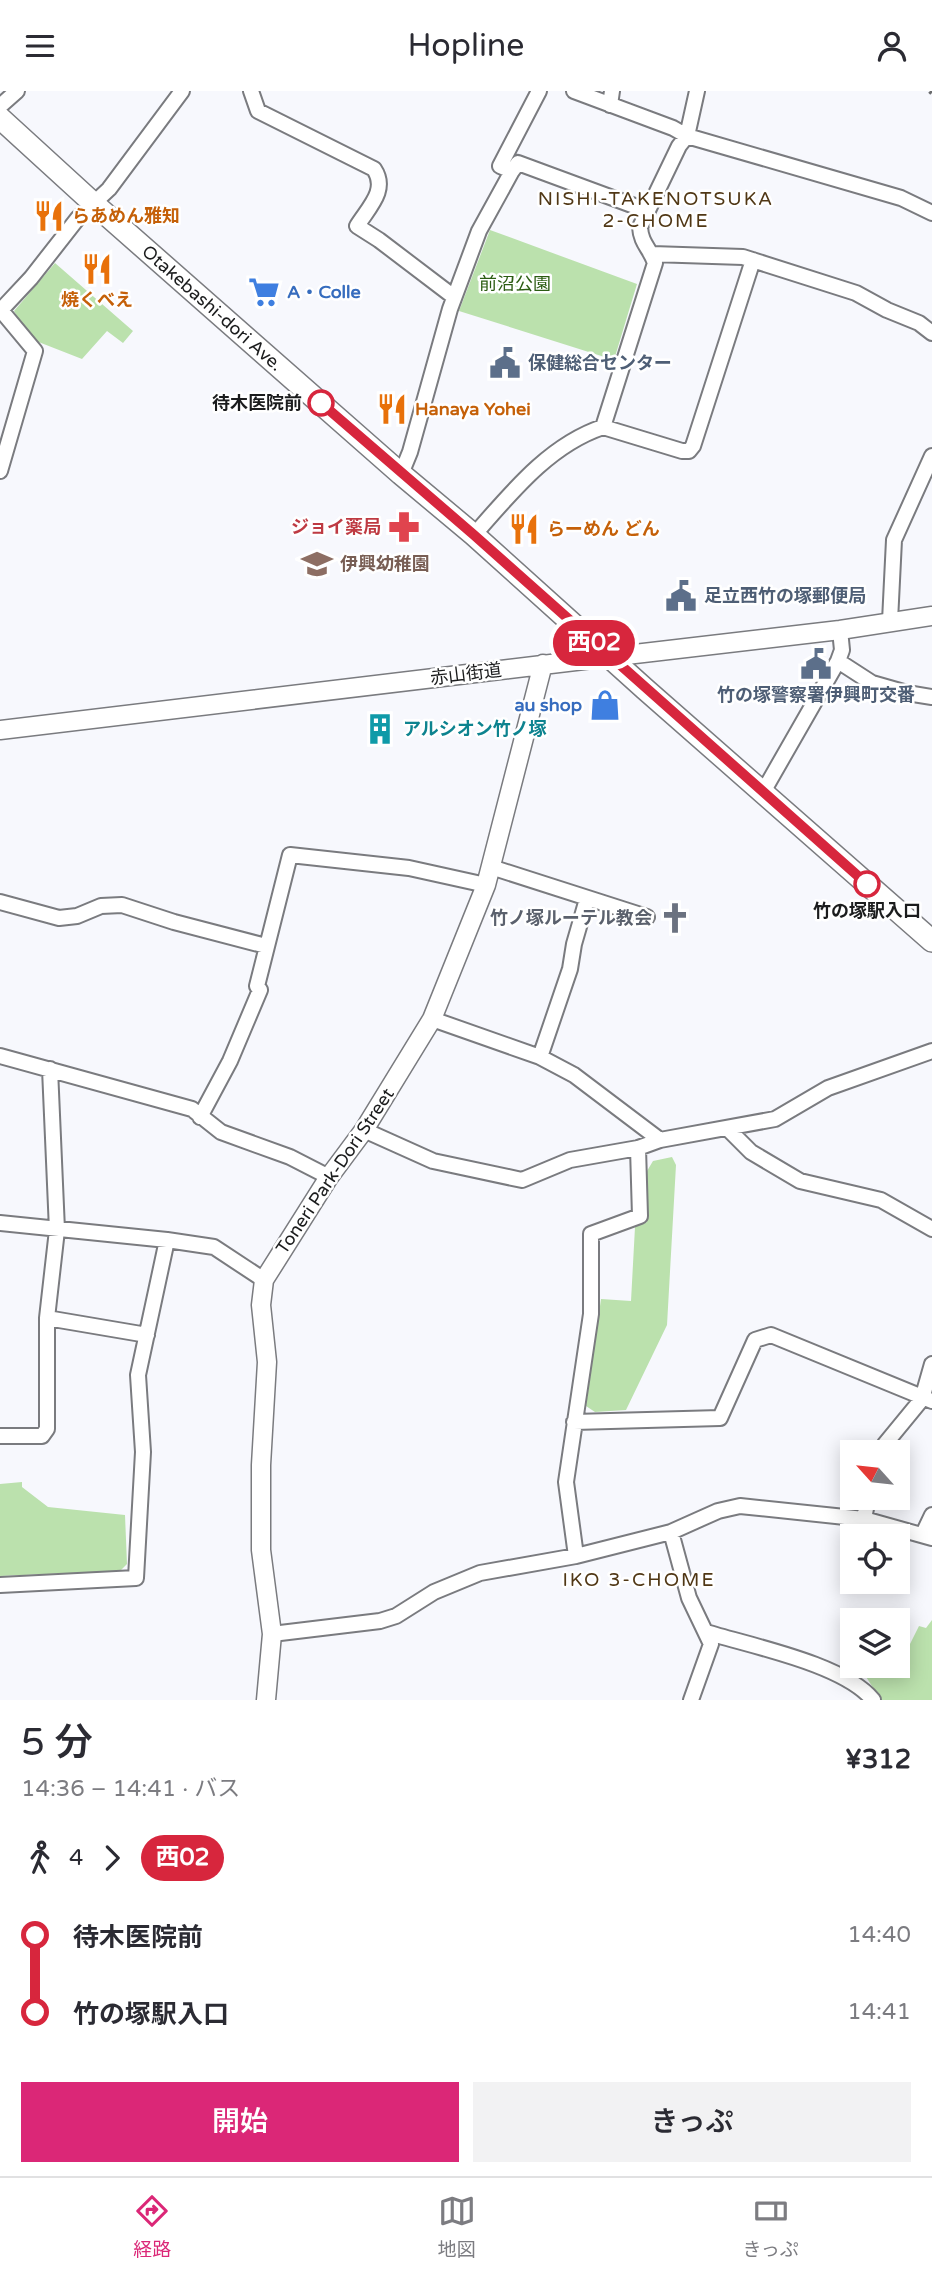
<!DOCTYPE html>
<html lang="ja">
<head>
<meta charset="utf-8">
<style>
	body { margin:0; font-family:"Varela Round","Noto Sans JP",sans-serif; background:#f2f2f3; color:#2b2b33; height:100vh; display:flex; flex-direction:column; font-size:26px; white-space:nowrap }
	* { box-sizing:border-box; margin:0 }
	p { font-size:23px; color:#7c7c81 }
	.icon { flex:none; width:38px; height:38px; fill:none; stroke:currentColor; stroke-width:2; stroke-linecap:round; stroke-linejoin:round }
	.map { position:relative; height:1609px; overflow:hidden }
	.panel { display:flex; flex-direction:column; background:#fff; flex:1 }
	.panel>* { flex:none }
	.badge { padding:0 14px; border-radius:23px; font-size:24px; line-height:46px }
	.needle { width:46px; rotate:297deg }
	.fabs { position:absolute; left:840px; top:1349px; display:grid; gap:14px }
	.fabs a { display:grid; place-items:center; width:70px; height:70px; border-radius:0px; background:#fff; box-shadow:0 4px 18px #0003; font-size:35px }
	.map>.badge { position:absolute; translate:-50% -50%; box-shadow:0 0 0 4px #fff }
	.legs { display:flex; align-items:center; gap:10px; height:77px; padding:0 21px; font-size:23px }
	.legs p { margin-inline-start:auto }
	.overview { display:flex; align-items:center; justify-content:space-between; height:119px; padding:0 21px }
	h1 { font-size:38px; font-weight:600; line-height:52px }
	.button { display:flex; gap:14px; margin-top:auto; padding:14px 21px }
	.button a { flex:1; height:80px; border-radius:0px; background:#db2777; color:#fff; font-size:28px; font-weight:600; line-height:80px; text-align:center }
	.button a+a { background:#f2f2f3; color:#2b2b33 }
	ul { padding:0 21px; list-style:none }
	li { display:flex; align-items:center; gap:24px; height:77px; font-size:26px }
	li i { display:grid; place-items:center; width:10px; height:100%; margin:0 9px; background:currentColor }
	li i::after { content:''; width:18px; height:18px; margin:-9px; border:5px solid; border-radius:50%; background:#fff }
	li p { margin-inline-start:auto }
	li:first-child i { background:linear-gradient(#0000 50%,currentColor 0) }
	li:last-child i { background:linear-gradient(currentColor 50%,#0000 0) }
	header { display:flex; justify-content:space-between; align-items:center; height:91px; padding:0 21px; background:#fff; font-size:32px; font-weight:600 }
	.tab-bar { display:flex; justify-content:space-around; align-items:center; height:98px; border-top:2px solid #e1e1e2; background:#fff; font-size:19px; color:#7c7c81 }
	.tab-bar a { display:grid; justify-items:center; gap:4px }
	.tab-bar .current { color:#db2777 }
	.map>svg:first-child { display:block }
	.green { fill:#bbe1ad }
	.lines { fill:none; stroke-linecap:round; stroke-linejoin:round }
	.minor-casing { stroke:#7a7b7f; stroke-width:18 }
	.tertiary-casing { stroke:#7a7b7f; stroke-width:21 }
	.secondary-casing { stroke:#7a7b7f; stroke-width:24 }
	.minor { stroke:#fff; stroke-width:14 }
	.tertiary { stroke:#fff; stroke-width:18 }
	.secondary { stroke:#fff; stroke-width:21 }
	.rail { stroke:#6a6b6d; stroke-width:5; stroke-dasharray:9 9; stroke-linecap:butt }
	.line-1-casing { stroke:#fff; stroke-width:16 }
	.line-1 { stroke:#d7263d; stroke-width:10 }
	.stop-1-dot { fill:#fff; stroke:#d7263d; stroke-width:3.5 }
	.labels { text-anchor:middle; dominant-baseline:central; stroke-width:5; stroke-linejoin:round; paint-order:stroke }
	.food-label { font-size:18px; font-weight:bold; fill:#c56008; stroke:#fff; text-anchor:start }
	.park-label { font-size:18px; fill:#2b5c12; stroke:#fff }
	.shop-label { font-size:18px; font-weight:bold; fill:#366cbe; stroke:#fff; text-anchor:start }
	.street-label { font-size:18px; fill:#1b1c1d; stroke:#fff }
	.service-label { font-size:18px; font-weight:bold; fill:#4e5e75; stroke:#fff; text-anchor:start }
	.stop-label { font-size:18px; font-weight:bold; fill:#1b1c1d; stroke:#fff; text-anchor:end }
	.health-label { font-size:18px; font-weight:bold; fill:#be3a42; stroke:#fff; text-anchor:end }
	.education-label { font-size:18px; font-weight:bold; fill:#785e54; stroke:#fff; text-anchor:start }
	.culture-label { font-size:18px; font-weight:bold; fill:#0d838f; stroke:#fff; text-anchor:start }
	.worship-label { font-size:18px; font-weight:bold; fill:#5b616d; stroke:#fff; text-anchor:end }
	.neighbourhood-label { font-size:19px; letter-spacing:2px; fill:#503715; stroke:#fff }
</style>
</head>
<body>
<header><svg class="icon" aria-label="menu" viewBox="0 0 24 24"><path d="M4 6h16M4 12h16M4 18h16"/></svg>Hopline<svg class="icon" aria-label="person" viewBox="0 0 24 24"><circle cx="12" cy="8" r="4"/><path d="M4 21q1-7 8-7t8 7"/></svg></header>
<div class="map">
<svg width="932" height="1609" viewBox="0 0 932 1609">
	<rect width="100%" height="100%" fill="#f7f8fd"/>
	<path class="green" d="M490 139 637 193 614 269 459 220Z
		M55 172 133 240 123 252 107 240 82 268 36 250 27 242 14 220Z
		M672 1066 676 1074 667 1234 626 1319 595 1321 586 1315 601 1208 631 1210 635 1136 647 1131V1080L653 1070Z
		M22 1391V1396L48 1416 125 1424 127 1473 120 1480 0 1485V1393Z
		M932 1529V1609H881L859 1575H898V1557L906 1561 919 1535 926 1537Z
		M849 1531 852 1532V1564L841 1546Z"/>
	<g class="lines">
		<defs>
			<path id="minor" d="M251 0 258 20 374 78C388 99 369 116 357 135L379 149 454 206
				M574 0 673 37 687 45 901 107 932 122
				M610 14 612 0
				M0 15 17 0
				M512 80 500 75 539 0
				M652 163 743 166 856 202 887 219 919 232 932 242
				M0 218 35 260 0 380
				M1 219 31 187 78 127 109 98 182 0
				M603 336 682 360H689L693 355 753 169
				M401 383 410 361 450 218 479 140 512 80 518 72 648 120
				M474 444C511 402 549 354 603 336L655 172C650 157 641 153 640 136L679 55 687 45 697 0
				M890 530 894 449 932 365
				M838 570 872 592 907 602 932 606
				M763 701 838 570 842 559 840 539
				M491 776 647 826
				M0 811 59 827 77 825 101 815 122 814 174 831 266 855
				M432 928 540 966 574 984 660 1049
				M0 965 192 1018 221 1041 290 1066 329 1086
				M540 966 570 878 574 853 587 808
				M200 1026 230 970 260 899 257 895 290 764 409 777 486 794
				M728 1038 751 1061 800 1090 881 1109 932 1138
				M364 1039 433 1070 522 1089 570 1069 638 1057 660 1049 775 1028 828 997 932 960
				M0 1132 167 1149 214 1156 264 1189
				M47 1227 147 1244
				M574 1331 720 1327 755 1249 771 1244 932 1310
				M0 1345H42L47 1338V1227L57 1139 50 978
				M881 1362 885 1353 922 1308 932 1273
				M864 1428 868 1407
				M671 1441 689 1507 711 1553 691 1609
				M923 1443 932 1424
				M576 1465 566 1391 591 1223V1143L640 1125 638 1057
				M0 1494 136 1487 143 1361 138 1284 167 1149
				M706 1541C751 1555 844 1573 873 1609
				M272 1543 380 1530 396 1525 434 1501 480 1482 576 1465 671 1441 718 1420 740 1415 864 1428 932 1447"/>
			<path id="tertiary" d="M0 639 609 566 840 539 932 525
				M266 1609 272 1543 261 1459V1374L267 1271 261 1214 264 1189 329 1086 364 1039 432 928 486 794 543 573"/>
			<g id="secondary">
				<path id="s1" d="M0 27 93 112 401 383 474 444 645 598 932 850"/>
			</g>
		</defs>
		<use href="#minor" class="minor-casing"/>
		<use href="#tertiary" class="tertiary-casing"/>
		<use href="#secondary" class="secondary-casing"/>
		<use href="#minor" class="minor"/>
		<use href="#tertiary" class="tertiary"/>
		<use href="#secondary" class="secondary"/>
		<path class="rail" d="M930 0 932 2"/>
	</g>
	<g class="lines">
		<defs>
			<path id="line-1" d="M321 312 474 444 867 793"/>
		</defs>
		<use href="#line-1" class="line-1-casing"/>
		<use href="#line-1" class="line-1"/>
	</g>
	<defs>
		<symbol id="restaurant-bare" viewBox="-9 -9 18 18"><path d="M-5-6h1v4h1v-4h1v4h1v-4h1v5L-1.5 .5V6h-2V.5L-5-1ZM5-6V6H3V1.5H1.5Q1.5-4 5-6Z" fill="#e8710a" stroke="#fff" stroke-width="2.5" paint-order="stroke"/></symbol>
		<symbol id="supermarket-bare" viewBox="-9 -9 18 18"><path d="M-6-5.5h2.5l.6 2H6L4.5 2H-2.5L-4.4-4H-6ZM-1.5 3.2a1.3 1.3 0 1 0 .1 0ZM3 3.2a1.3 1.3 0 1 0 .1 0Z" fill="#3f7fe0" stroke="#fff" stroke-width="2.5" paint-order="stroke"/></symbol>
		<symbol id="civic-bare" viewBox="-9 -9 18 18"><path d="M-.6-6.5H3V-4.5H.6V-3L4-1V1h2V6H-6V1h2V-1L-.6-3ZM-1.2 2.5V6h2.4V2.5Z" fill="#5c6f8a" stroke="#fff" stroke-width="2.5" paint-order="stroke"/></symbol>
		<symbol id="pharmacy-bare" viewBox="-9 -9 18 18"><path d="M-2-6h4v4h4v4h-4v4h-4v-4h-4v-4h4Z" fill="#e0444e" stroke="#fff" stroke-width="2.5" paint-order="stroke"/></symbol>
		<symbol id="school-bare" viewBox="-9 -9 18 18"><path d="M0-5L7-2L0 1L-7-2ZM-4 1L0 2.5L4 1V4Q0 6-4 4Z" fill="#8d6e63" stroke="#fff" stroke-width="2.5" paint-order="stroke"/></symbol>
		<symbol id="shop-bare" viewBox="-9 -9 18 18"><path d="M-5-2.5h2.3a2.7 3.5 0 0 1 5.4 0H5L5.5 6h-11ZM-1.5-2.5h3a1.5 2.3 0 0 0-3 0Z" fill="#3f7fe0" stroke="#fff" stroke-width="2.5" paint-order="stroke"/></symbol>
		<symbol id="building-bare" viewBox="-9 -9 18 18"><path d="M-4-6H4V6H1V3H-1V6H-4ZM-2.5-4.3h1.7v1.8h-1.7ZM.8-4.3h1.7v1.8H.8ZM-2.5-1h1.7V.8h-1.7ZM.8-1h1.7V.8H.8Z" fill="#0f9aa8" stroke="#fff" stroke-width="2.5" paint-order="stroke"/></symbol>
		<symbol id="church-bare" viewBox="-9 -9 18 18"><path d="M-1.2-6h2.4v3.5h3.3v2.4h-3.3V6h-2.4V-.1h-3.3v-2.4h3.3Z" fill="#6b7280" stroke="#fff" stroke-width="2.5" paint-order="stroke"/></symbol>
	</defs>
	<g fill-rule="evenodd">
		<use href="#restaurant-bare" x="27" y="103" width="44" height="44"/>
		<use href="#restaurant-bare" x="75" y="156" width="44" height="44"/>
		<use href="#supermarket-bare" x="242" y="179" width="44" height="44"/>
		<use href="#civic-bare" x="483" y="250" width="44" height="44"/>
		<use href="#restaurant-bare" x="370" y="296" width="44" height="44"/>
		<use href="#pharmacy-bare" x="382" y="414" width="44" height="44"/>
		<use href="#restaurant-bare" x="502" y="416" width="44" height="44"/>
		<use href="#school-bare" x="295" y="451" width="44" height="44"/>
		<use href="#civic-bare" x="659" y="483" width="44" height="44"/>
		<use href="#civic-bare" x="794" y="551" width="44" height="44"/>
		<use href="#shop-bare" x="583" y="592" width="44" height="44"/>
		<use href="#building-bare" x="358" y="616" width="44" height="44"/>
		<use href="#church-bare" x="653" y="805" width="44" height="44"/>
	</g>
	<g class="stop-1-dot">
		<circle cx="321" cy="312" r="12"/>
		<circle cx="867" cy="793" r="12"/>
	</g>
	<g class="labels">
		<g class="food-label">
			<text x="72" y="125">らあめん雅知</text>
			<text x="97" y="209" text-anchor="middle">焼くべえ</text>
			<text x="415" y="318">Hanaya Yohei</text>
			<text x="547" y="438">らーめん どん</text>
		</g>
		<g class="park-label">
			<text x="515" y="193">前沼公園</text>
		</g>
		<g class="shop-label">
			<text x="287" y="201">A・Colle</text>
			<text x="582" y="614" text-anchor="end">au shop</text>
		</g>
		<g class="street-label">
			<text stroke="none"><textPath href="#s1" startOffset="285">Otakebashi-dori Ave.</textPath></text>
			<text transform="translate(466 583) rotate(-7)">赤山街道</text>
			<text transform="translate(335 1080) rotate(-56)">Toneri Park-Dori Street</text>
		</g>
		<g class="service-label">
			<text x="528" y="272">保健総合センター</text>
			<text x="704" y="505">足立西竹の塚郵便局</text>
			<text x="816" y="604" text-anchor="middle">竹の塚警察署伊興町交番</text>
		</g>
		<g class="stop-label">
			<text x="302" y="312">待木医院前</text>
			<text x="867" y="820" text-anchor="middle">竹の塚駅入口</text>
		</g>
		<g class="health-label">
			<text x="381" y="436">ジョイ薬局</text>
		</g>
		<g class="education-label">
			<text x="340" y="473">伊興幼稚園</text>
		</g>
		<g class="culture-label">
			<text x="403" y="638">アルシオン竹ノ塚</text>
		</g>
		<g class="worship-label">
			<text x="652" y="827">竹ノ塚ルーテル教会</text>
		</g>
		<g class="neighbourhood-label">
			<text x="656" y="108">NISHI-TAKENOTSUKA<tspan x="656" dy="22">2-CHOME</tspan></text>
			<text x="639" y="1489">IKO 3-CHOME</text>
		</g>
	</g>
</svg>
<div class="fabs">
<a><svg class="needle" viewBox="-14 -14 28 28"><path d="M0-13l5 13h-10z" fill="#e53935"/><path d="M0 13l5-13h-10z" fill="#7c7c81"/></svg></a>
<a><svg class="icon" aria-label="locate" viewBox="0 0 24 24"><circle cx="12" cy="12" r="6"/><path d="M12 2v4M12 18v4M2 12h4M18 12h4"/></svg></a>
<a><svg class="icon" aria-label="layers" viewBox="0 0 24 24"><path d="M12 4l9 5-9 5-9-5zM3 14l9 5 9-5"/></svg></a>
</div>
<b class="badge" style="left:594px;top:552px;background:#d7263d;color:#fff">西02</b>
</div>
<section class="panel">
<div class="overview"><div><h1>5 分</h1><p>14:36 – 14:41 · バス</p></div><b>¥312</b></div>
<div class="legs"><svg class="icon" aria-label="walk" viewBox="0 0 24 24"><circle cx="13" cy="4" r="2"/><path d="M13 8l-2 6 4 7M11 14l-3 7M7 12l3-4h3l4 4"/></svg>4<svg class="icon" aria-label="forward" viewBox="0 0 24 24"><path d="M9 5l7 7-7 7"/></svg><b class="badge" style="background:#d7263d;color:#fff">西02</b></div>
<ul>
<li><i style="color:#d7263d"></i><b>待木医院前</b><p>14:40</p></li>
<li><i style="color:#d7263d"></i><b>竹の塚駅入口</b><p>14:41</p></li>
</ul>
<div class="button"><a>開始</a><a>きっぷ</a></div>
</section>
<nav class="tab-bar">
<a class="current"><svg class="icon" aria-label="directions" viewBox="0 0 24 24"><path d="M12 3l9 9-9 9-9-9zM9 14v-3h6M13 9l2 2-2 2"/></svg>経路</a>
<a><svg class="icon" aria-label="map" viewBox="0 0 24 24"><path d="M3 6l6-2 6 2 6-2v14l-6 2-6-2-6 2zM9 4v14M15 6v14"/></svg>地図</a>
<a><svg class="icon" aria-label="tickets" viewBox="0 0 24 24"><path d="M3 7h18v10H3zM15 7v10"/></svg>きっぷ</a>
</nav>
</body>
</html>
